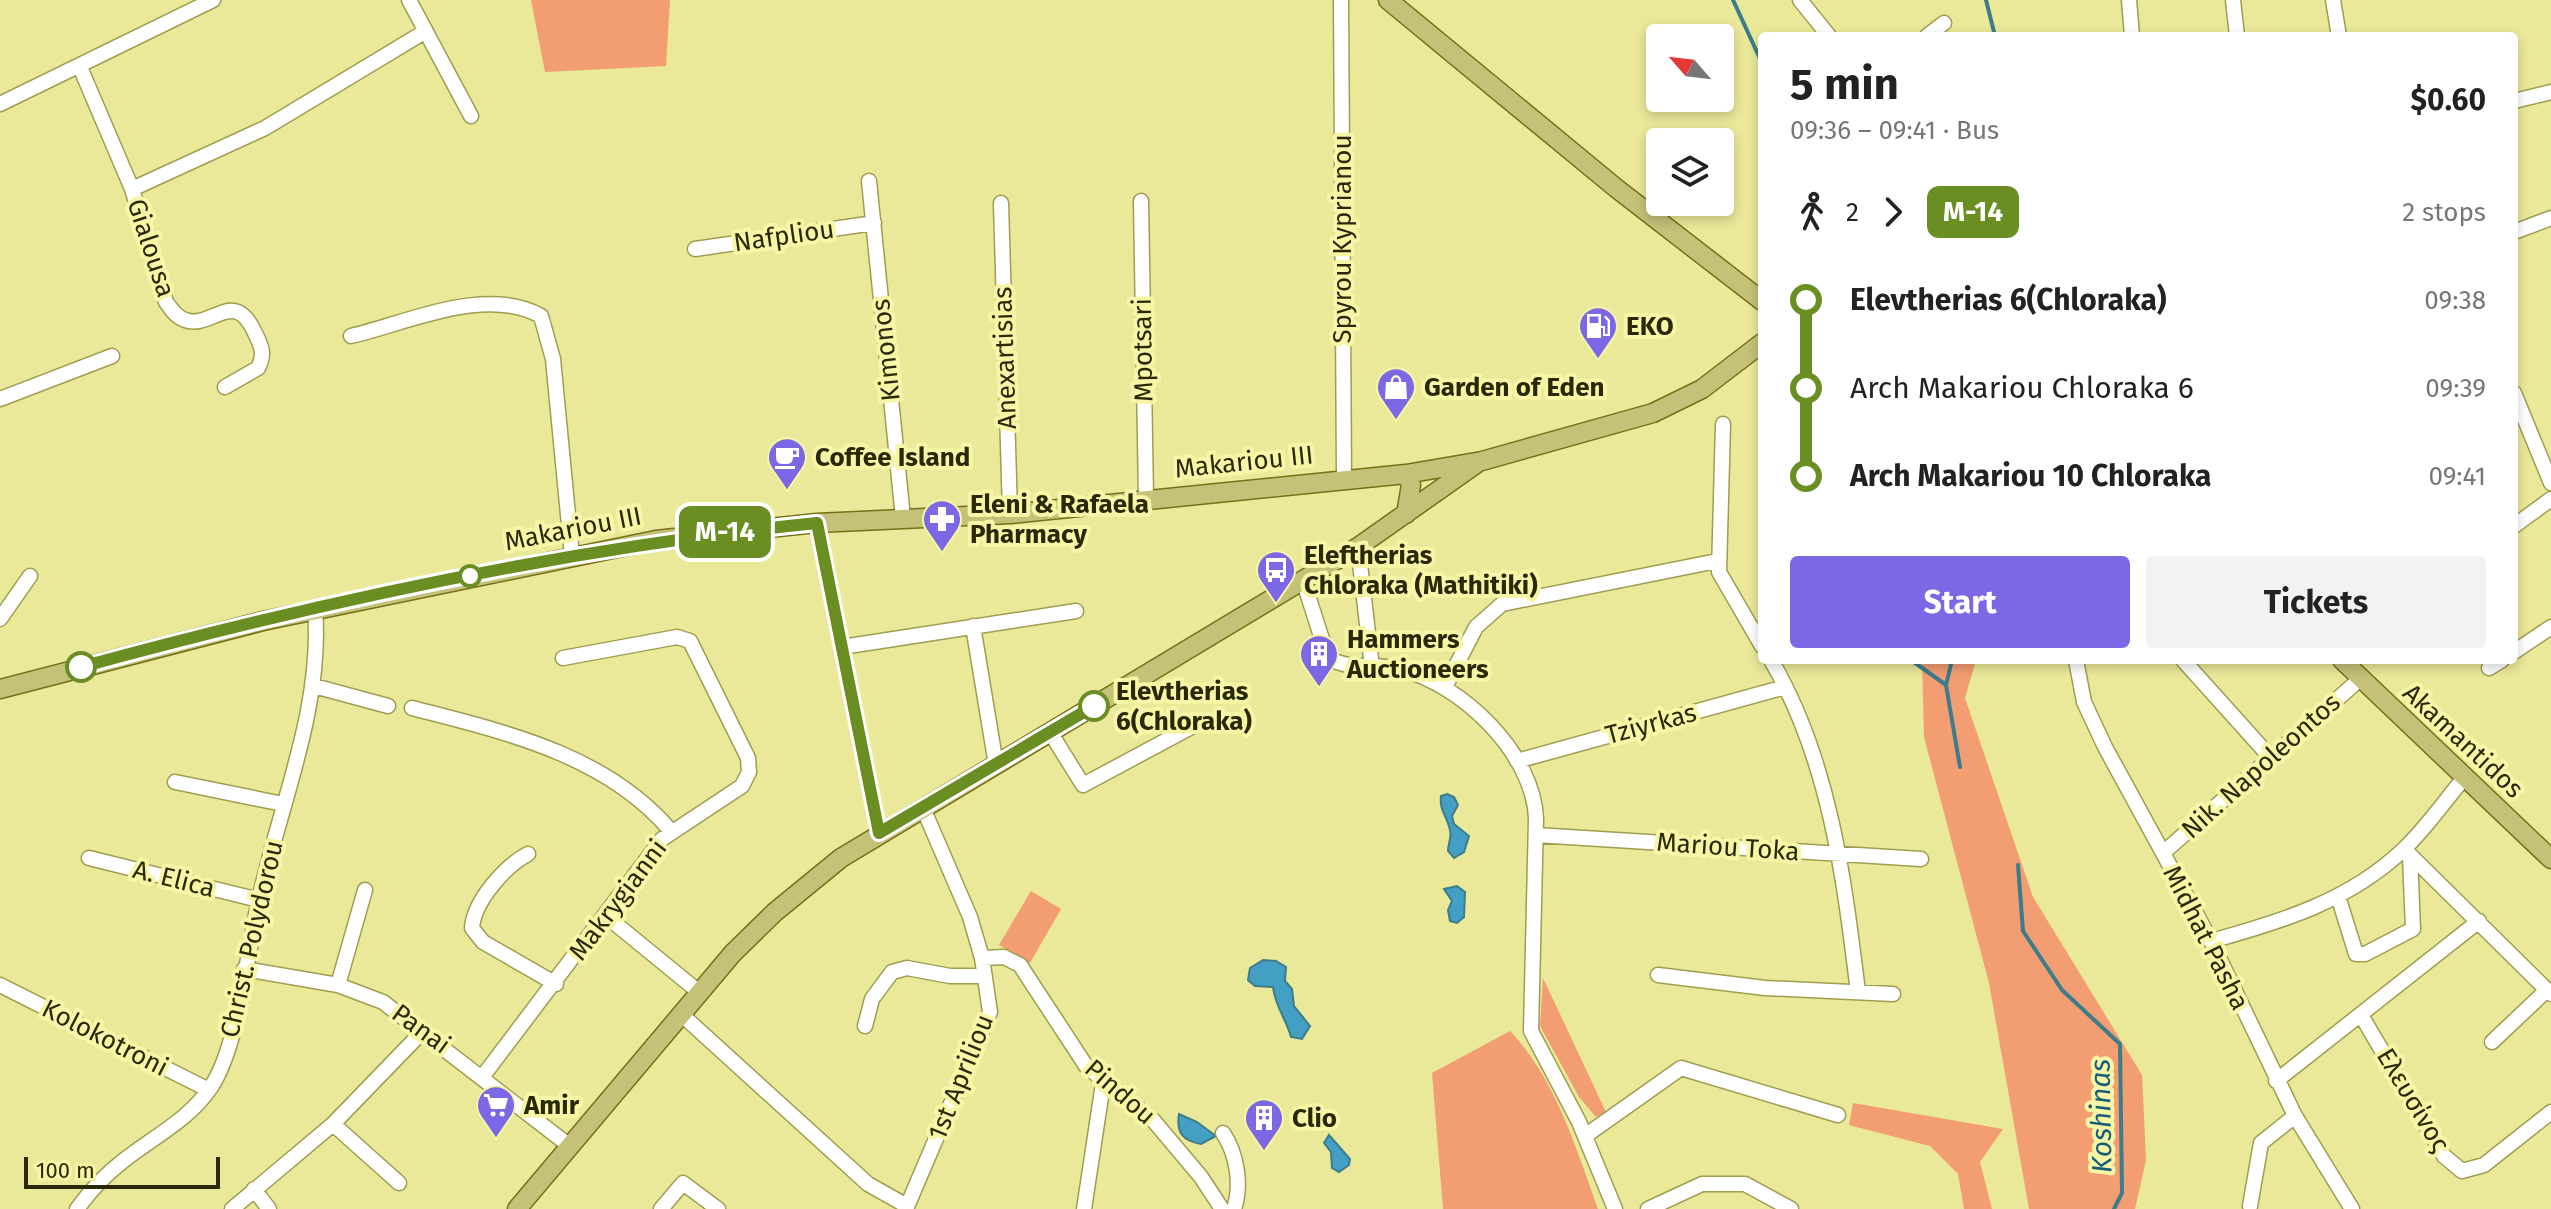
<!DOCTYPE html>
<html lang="en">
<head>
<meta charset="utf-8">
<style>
	body { margin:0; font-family:"Fira Sans",sans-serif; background:#f2f2f2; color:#222; height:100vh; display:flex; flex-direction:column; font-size:30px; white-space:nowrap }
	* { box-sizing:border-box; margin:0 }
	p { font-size:26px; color:#767676 }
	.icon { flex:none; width:44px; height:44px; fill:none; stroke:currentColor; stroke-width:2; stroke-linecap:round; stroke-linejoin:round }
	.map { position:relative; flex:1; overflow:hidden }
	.sheet { position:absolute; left:1758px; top:32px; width:760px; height:632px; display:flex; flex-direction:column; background:#fff; border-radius:8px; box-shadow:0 4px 12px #0003 }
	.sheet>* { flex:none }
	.badge { padding:0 16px; border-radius:12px; font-size:28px; line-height:52px }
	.needle { width:52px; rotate:298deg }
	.controls { position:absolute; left:1646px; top:24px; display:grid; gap:16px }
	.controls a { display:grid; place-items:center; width:88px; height:88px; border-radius:8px; background:#fff; box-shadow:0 4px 12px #0003; font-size:40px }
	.scale { position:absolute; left:24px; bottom:20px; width:196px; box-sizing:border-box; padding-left:8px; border:4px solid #2a2907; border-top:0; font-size:22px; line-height:28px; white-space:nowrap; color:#2a2907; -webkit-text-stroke:6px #f7f5a6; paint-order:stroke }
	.map>.badge { position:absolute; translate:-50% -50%; box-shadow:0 0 0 4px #fff }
	.legs { display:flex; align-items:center; gap:12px; height:88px; padding:0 32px; font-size:26px }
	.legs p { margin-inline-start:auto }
	.headline { display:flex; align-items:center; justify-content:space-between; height:136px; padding:0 32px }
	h1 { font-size:44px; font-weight:700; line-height:60px }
	.action { display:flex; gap:16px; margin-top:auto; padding:16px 32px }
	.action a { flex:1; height:92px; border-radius:8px; background:#7c68e4; color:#fff; font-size:32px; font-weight:700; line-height:92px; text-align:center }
	.action a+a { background:#f2f2f2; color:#222 }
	ul { padding:0 32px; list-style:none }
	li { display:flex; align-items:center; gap:28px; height:88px; font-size:30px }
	li i { display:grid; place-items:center; width:12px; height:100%; margin:0 10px; background:currentColor }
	li i::after { content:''; width:20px; height:20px; margin:-10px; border:6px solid; border-radius:50%; background:#fff }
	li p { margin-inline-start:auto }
	li:first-child i { background:linear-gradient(#0000 50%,currentColor 0) }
	li:last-child i { background:linear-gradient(currentColor 50%,#0000 0) }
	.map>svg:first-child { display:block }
	.green { fill:#f29d72 }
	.water { fill:#439fc3; stroke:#3c7c8b; stroke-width:2 }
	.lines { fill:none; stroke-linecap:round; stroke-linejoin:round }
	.stream { stroke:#3c7c8b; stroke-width:4 }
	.minor-casing { stroke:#a09d50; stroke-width:17 }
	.major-casing { stroke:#757117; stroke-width:21 }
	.minor { stroke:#fff; stroke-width:14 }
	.major { stroke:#c4c179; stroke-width:18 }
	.line-1-casing { stroke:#fff; stroke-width:18 }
	.line-1 { stroke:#6b8e23; stroke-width:12 }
	.stop-1-dot { fill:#fff; stroke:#6b8e23; stroke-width:4 }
	.labels { text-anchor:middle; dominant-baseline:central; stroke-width:8; stroke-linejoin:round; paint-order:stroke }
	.street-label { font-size:26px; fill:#2a2907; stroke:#f7f5a6 }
	.poi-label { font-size:26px; font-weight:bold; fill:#2a2907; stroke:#f7f5a6; text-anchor:start }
	.stop-label { font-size:26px; font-weight:bold; fill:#2a2907; stroke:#f7f5a6; text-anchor:start }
	.water-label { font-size:28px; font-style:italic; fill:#155e78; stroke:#f7f5a6 }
</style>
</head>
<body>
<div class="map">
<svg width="2551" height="1209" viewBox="0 0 2551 1209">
	<rect width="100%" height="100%" fill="#eae899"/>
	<path class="green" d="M531 0H670L666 66 545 72Z
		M1922 660H1976L1965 698 2033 897 2142 1075 2146 1160 2135 1209H2029L1989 983 1924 737Z
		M1031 891 1061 909 1030 963 999 945Z
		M1543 978 1606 1112 1596 1117 1579 1097 1540 1026Z
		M1510 1031C1555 1078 1576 1148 1598 1209H1443L1432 1073Z
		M1853 1103 2003 1129 1980 1162 1992 1209H1964L1958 1174 1930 1146 1849 1125Z"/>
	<path class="water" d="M1447 794 1454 797 1458 805 1452 816 1454 824 1469 836 1464 852 1454 858 1448 851C1448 843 1452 838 1450 830 1447 816 1439 810 1441 796Z
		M1457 886 1465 892 1464 917 1457 923 1450 921 1448 910 1452 901 1444 889Z
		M1263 960 1276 961 1286 967 1285 981 1292 989 1294 1006 1310 1026 1302 1039 1291 1037C1286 1019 1275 1006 1273 987L1255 986 1248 980 1250 968Z
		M1179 1114 1197 1122 1216 1136 1201 1144C1183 1141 1176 1133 1179 1114Z
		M1329 1135 1350 1159 1349 1165 1339 1172 1332 1168 1331 1152 1324 1143Z"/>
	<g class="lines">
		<path class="stream" d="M1733 0 1762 63
			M1986 0 1995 36
			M1911 660 1946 685
			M1952 660 1946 685 1960 767
			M2018 865 2023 931 2062 990 2120 1044 2122 1193 2114 1209"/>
		<defs>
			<path id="minor" d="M409 0 471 116
				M1341 0 1344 478
				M1800 0 1829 36
				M2129 0 2132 36
				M2233 0 2237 36
				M2333 0 2339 36
				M1927 36 1944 23
				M80 67 132 189 166 302C171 309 176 317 185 320 211 330 234 286 255 333 262 347 265 354 258 368L225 387
				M2514 101 2551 92
				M0 104 213 0
				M869 181 903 518
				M132 189 265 128 426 31
				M1141 201 1146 499
				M1001 203 1010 514
				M2514 232 2551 218
				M695 249 874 223
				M351 336C407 323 486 285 541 316L553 359 572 556
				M2514 393 2551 483
				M0 399 112 356
				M1723 424 1719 572 1762 646
				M817 523 879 833
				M2514 526 2551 499
				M1358 547 1372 667
				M1303 580 1328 658C1351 671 1376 663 1400 669 1462 684 1534 754 1536 819L1531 1031 1579 1122 1615 1209
				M0 619 30 576
				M973 626 996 765
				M842 647 1076 611
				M2514 652 2551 627
				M1771 660C1830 761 1844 878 1858 992
				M2076 660 2084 702 2105 747 2211 941 2295 1116 2352 1209
				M2183 660 2271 758
				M2489 668 2502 660
				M314 686 388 706
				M1445 687 1476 627 1502 604 1717 561
				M412 708C504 732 605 754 670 830
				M1050 732 1083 785 1193 726
				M1517 761 1785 687
				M175 782 283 804
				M1536 835 1921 859
				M2404 849 2551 994
				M2163 853 2360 679
				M528 854C505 866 474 901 472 928L483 942 556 984
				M89 858 259 900
				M2338 896 2356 954H2365L2413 929 2410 856
				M606 916 699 992
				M2211 941C2280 922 2350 901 2404 849 2426 828 2444 802 2464 778
				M982 958 1004 957 1020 965 1086 1066 1153 1120 1201 1177 1222 1209
				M244 969 338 985 383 1002 571 1147
				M1658 975 1765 988 1893 994
				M0 985 209 1090
				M338 985 365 890
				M681 1014 868 1184 907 1206
				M2361 1015 2444 1156 2462 1171 2484 1165 2551 1112
				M865 1026 872 999 892 972 907 968 950 976H985
				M2492 1042 2547 990
				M483 1076 662 839 742 786 749 772 748 758 690 641 677 637 563 658
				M2276 1081 2479 921
				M333 1124 399 1183
				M1223 1133C1237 1154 1242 1185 1234 1209
				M1585 1136 1681 1068 1838 1115
				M254 1189 269 1209
				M2250 1206 2261 1143 2295 1116
				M77 1209C90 1191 105 1175 123 1161 153 1137 189 1120 211 1087 239 1045 247 952 259 900 280 804 323 708 315 609
				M232 1209 333 1124 424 1030
				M661 1209 683 1183 718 1209
				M906 1209 990 1012 982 958 970 917 923 808
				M1084 1209 1104 1077
				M1648 1209 1702 1184H1745L1791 1209"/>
			<path id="major" d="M1388 0 1616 188 1762 301
				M1406 474 1411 485 1406 514
				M2342 660 2551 859
				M0 689 263 621 656 540 817 523 1010 514 1406 474 1482 461 1653 413 1702 389 1762 343
				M517 1209 733 953 775 912 841 858 1358 547 1476 464"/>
		</defs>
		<use href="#minor" class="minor-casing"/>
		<use href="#major" class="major-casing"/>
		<use href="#minor" class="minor"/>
		<use href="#major" class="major"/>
	</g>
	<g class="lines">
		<defs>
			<path id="line-1" d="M81 667C322 601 568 548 817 523L879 833 1094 706"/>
		</defs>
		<use href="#line-1" class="line-1-casing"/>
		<use href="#line-1" class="line-1"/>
	</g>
	<defs>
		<symbol id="fuel-pin" viewBox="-11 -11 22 30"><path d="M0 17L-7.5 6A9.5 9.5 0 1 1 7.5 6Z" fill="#7c68e4" stroke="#f7f5a6"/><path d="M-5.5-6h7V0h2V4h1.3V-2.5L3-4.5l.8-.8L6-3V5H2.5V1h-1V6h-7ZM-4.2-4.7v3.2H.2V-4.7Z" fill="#fff"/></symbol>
		<symbol id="shop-pin" viewBox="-11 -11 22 30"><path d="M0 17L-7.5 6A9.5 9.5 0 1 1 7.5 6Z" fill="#7c68e4" stroke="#f7f5a6"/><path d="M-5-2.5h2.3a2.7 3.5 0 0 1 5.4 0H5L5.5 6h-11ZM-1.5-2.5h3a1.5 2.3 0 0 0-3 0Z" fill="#fff"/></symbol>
		<symbol id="cafe-pin" viewBox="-11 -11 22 30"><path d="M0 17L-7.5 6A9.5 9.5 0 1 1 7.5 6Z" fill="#7c68e4" stroke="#f7f5a6"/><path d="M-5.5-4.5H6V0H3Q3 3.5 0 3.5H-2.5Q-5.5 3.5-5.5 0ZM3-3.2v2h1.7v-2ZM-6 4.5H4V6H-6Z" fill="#fff"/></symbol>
		<symbol id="pharmacy-pin" viewBox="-11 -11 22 30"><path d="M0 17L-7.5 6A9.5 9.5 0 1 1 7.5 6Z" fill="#7c68e4" stroke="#f7f5a6"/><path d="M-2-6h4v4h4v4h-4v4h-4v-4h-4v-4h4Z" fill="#fff"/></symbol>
		<symbol id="bus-pin" viewBox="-11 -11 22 30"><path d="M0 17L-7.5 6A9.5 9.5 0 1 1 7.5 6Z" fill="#7c68e4" stroke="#f7f5a6"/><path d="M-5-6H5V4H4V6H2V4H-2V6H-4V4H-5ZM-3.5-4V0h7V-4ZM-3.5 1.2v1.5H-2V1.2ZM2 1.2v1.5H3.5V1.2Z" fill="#fff"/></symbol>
		<symbol id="building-pin" viewBox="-11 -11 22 30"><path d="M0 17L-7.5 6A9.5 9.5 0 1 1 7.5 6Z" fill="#7c68e4" stroke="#f7f5a6"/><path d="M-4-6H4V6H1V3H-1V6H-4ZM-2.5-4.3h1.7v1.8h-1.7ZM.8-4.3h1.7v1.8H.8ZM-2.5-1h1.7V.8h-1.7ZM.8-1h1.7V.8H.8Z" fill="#fff"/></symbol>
		<symbol id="supermarket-pin" viewBox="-11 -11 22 30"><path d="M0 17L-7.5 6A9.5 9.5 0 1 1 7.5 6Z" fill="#7c68e4" stroke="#f7f5a6"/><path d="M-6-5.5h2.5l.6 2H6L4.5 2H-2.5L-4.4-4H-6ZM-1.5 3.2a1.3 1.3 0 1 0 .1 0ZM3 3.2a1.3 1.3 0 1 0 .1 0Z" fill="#fff"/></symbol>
	</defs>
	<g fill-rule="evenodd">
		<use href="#fuel-pin" x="1576" y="304" width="44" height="60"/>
		<use href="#shop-pin" x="1374" y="365" width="44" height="60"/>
		<use href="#cafe-pin" x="765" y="435" width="44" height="60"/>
		<use href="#pharmacy-pin" x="920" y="497" width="44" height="60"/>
		<use href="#bus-pin" x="1254" y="548" width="44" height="60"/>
		<use href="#building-pin" x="1297" y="632" width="44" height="60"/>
		<use href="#supermarket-pin" x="474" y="1083" width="44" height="60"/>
		<use href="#building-pin" x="1242" y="1096" width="44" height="60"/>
	</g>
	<g class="stop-1-dot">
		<circle cx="470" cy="576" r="10"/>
		<circle cx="81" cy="667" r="14"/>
		<circle cx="1094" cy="706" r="14"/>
	</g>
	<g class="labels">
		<g class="street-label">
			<text transform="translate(784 236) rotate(-8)">Nafpliou</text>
			<text transform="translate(1342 239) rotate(-90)">Spyrou Kyprianou</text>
			<text transform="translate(151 248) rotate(72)">Gialousa</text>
			<text transform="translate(886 350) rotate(-96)">Kimonos</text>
			<text transform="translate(1143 350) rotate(-91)">Mpotsari</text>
			<text transform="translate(1005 358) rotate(-92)">Anexartisias</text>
			<text transform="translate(1244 462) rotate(-6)">Makariou III</text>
			<text transform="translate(573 529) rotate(-11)">Makariou III</text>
			<text transform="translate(1651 724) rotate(-15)">Tziyrkas</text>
			<text transform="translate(2463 741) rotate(43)">Akamantidos</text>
			<text transform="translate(2261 766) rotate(-42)">Nik. Napoleontos</text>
			<text transform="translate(1728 847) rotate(4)">Mariou Toka</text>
			<text transform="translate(174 879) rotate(14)">A. Elica</text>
			<text transform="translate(618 900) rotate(-53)">Makrygianni</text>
			<text transform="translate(2206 938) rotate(63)">Midhat Pasha</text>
			<text transform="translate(252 939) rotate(-77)">Christ. Polydorou</text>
			<text transform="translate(421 1029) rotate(36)">Panai</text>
			<text transform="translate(105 1038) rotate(27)">Kolokotroni</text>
			<text transform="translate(961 1077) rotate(-68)">1st Apriliou</text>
			<text transform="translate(1120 1092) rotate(41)">Pindou</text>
			<text transform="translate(2413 1100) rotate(59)">Ελευσίνος</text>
		</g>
		<g class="poi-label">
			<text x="1626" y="326">EKO</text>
			<text x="1424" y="387">Garden of Eden</text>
			<text x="815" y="457">Coffee Island</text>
			<text x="970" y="504">Eleni &amp; Rafaela<tspan x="970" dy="30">Pharmacy</tspan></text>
			<text x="1304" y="555">Eleftherias<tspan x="1304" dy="30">Chloraka (Mathitiki)</tspan></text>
			<text x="1347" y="639">Hammers<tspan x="1347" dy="30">Auctioneers</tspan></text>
			<text x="524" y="1105">Amir</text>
			<text x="1292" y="1118">Clio</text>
		</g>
		<g class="stop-label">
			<text x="1116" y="691">Elevtherias<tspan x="1116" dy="30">6(Chloraka)</tspan></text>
		</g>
		<g class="water-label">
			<text transform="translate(2101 1116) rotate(-91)">Koshinas</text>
		</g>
	</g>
</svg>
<div class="controls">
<a><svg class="needle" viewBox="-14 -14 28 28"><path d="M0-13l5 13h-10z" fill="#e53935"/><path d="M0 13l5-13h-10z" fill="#767676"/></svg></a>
<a><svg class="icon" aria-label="layers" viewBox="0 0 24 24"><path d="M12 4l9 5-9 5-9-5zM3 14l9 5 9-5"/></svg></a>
</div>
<div class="scale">100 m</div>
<b class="badge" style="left:725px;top:532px;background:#6b8e23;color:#fff">M-14</b>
<section class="sheet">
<div class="headline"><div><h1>5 min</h1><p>09:36 – 09:41 · Bus</p></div><b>$0.60</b></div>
<div class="legs"><svg class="icon" aria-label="walk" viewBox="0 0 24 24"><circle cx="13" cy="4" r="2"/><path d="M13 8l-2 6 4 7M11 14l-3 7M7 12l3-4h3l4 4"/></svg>2<svg class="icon" aria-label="forward" viewBox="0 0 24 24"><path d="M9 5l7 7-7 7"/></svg><b class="badge" style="background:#6b8e23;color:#fff">M-14</b><p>2 stops</p></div>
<ul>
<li><i style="color:#6b8e23"></i><b>Elevtherias 6(Chloraka)</b><p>09:38</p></li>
<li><i style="color:#6b8e23"></i><span>Arch Makariou Chloraka 6</span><p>09:39</p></li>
<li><i style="color:#6b8e23"></i><b>Arch Makariou 10 Chloraka</b><p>09:41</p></li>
</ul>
<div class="action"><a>Start</a><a>Tickets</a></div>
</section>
</div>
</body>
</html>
